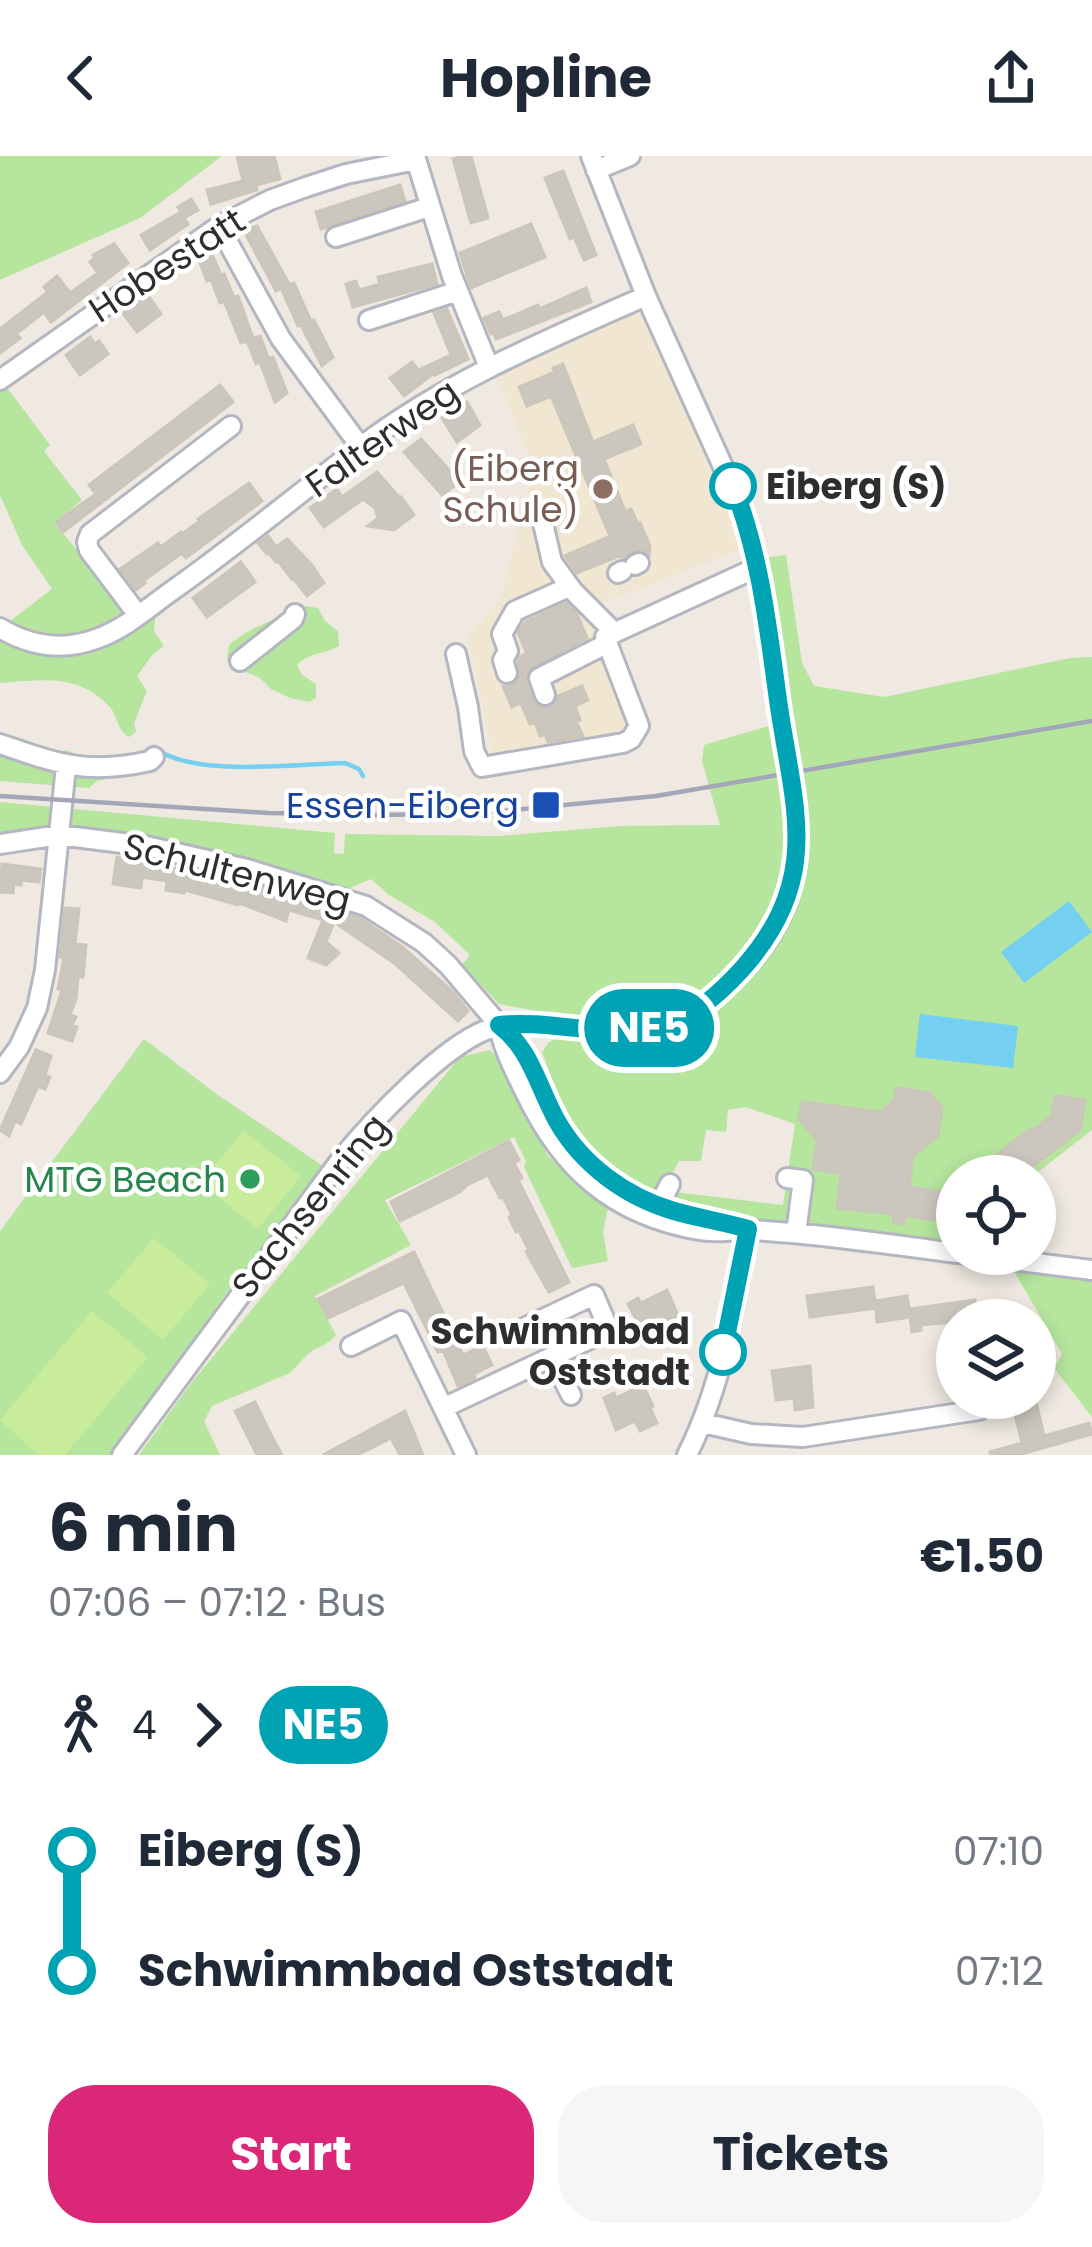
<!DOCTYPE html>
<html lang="en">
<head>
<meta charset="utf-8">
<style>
	body { margin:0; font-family:Poppins,sans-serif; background:#f6f6f7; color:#1f2937; height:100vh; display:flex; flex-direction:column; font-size:45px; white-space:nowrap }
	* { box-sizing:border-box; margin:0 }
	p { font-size:39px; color:#747a83 }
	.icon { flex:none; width:66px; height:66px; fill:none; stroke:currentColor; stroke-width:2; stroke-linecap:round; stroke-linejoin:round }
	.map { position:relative; height:1299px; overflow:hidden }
	.side { display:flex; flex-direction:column; background:#fff; flex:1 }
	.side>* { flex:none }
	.badge { padding:0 24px; border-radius:39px; font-size:42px; line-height:78px }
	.buttons { position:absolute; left:936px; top:999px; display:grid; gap:24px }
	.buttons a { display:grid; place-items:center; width:120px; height:120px; border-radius:50%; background:#fff; box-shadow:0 6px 18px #0003; font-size:60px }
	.map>.badge { position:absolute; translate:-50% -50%; box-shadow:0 0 0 6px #fff }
	.legs { display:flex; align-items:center; gap:18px; height:132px; padding:0 48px; font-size:39px }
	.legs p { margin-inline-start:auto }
	.overview { display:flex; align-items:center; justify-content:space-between; height:204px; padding:0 48px }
	h1 { font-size:66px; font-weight:700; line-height:90px }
	.cta { display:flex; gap:24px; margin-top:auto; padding:24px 48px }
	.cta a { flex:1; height:138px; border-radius:48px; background:#db2777; color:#fff; font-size:48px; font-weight:700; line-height:138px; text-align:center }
	.cta a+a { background:#f6f6f7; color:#1f2937 }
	ul { padding:0 48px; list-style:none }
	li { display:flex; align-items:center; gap:42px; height:120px; font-size:45px }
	li i { display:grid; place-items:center; width:18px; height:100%; margin:0 15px; background:currentColor }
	li i::after { content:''; width:30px; height:30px; margin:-15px; border:9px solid; border-radius:50%; background:#fff }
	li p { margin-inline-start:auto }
	li:first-child i { background:linear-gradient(#0000 50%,currentColor 0) }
	li:last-child i { background:linear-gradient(currentColor 50%,#0000 0) }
	header { display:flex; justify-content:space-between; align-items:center; height:156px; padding:0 48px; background:#fff; font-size:54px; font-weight:700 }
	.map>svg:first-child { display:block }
	.education { fill:#f0e6d1 }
	.green { fill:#b6e59e; fill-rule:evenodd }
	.pitch { fill:#c9ec9a }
	.water { fill:#75cff0 }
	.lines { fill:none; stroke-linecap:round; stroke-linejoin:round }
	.stream { stroke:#75cff0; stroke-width:4.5 }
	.building { fill:#cbc7bf; stroke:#cbc5ba; stroke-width:3 }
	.minor-casing { stroke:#b4b7c1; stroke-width:24 }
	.minor { stroke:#fff; stroke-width:18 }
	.rail { stroke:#a3a6b8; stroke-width:4.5 }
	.minor-bridge-casing { stroke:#b4b7c1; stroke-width:24; stroke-linecap:butt }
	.minor-bridge { stroke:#fff; stroke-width:18 }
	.line-1-casing { stroke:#fff; stroke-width:27 }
	.line-1 { stroke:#00a3b4; stroke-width:18 }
	.stop-1-dot { fill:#fff; stroke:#00a3b4; stroke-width:6 }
	.education-dot { fill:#8d6e63; stroke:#fff; stroke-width:4.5 }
	.transit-dot { fill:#1a4fb4; stroke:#fff; stroke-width:4.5 }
	.leisure-dot { fill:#2e9e5b; stroke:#fff; stroke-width:4.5 }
	.labels { text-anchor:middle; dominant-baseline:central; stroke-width:9; stroke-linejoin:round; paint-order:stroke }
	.street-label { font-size:36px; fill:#2e2e2e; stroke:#fff }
	.education-label { font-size:36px; fill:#785e54; stroke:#fff; text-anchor:end }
	.stop-label { font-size:36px; font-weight:bold; fill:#2e2e2e; stroke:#fff; text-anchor:start }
	.transit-label { font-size:36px; fill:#164399; stroke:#fff; text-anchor:end }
	.leisure-label { font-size:36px; fill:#27864d; stroke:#fff; text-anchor:end }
</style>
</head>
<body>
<header><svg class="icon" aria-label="back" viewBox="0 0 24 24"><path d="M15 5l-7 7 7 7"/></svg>Hopline<svg class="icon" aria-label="share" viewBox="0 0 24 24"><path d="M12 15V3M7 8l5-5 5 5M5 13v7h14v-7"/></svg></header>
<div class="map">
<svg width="1092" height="1299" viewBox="0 0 1092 1299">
	<rect width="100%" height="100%" fill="#efe9e1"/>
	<path class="education" d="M641 154 744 392 587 454 635 569 587 589 493 601 468 482 500 444 534 312 495 218Z"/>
	<path class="green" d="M0 0H222L140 62 0 124Z
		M3 226 50 289 44 295 82 344 54 367 93 413 125 459C81 483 53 490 6 468L52 433 22 389 0 339V229Z
		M786 399 802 507 814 530 884 541 1070 502 1092 501V974L1033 1020H957V1096L675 1055 579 995 542 896 549 886 558 882 559 859 499 848 462 809 470 799 435 766 389 739 371 723 336 738 146 689 0 688V646L335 677 334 697 344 698 345 678 499 680 620 670 720 669 702 605 704 589 789 564 769 401ZM746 951 795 968 783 1049 675 1036 668 1026 679 1005H701L706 974 726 976 728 954Z
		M305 450 318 452 325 465 338 475 339 490C324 498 308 497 297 509L302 519 316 528V542L309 546 290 542 271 533 260 522 234 511 227 504 229 489C252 469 278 463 305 450Z
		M156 455 154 475 164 490 153 498 137 520 147 535 134 567 136 576 129 581C115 572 119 561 109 550 77 517 42 524 0 527V483C25 496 64 506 92 497 116 490 137 470 156 455Z
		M0 589 50 607 66 594 117 615 112 622 97 625 89 632 0 625Z
		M144 883 218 939 323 1010 228 1135 111 1299H0V1075Z
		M490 894 502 907 548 1000 608 1052 603 1076 608 1105 572 1112 524 1011 526 1005 514 981 385 1044 411 1089 315 1140 336 1179C325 1192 318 1189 308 1198 301 1204 297 1211 290 1217L212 1250 204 1265 220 1299H139L192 1226 460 901Z
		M1014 1115 1092 1118V1261L1054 1212 1062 1198Z"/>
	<path class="pitch" d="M244 975 301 1020 258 1073 200 1026Z
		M154 1082 210 1128 163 1184 107 1137Z
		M92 1155 148 1201 65 1299H39L0 1264Z"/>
	<path class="water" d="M1069 745 1092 776 1024 827 1001 796Z
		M920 858 1018 870 1013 912 915 901Z"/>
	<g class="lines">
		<path class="stream" d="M154 591C190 622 296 608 345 607L359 613 363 620"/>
	</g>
	<path class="building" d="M237 0H274L280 23 256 29 257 34 211 48 207 34 243 25Z
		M464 0H471L488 62 471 67 453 3Z
		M563 15 596 99 584 104 574 81 570 83 545 22Z
		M400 29 405 45 321 73 316 56Z
		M191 43 198 54 184 62 182 59 188 68 150 94 141 79 181 56 178 51Z
		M531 68 545 101 471 132 460 97Z
		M257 70 289 128 276 135 244 75Z
		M114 88 128 107 51 166 44 156 16 178 20 182 0 197V173L48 136 44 131 57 120 70 137 98 117 90 106 95 102 93 99Z
		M211 96 221 119 224 118 234 141 238 140 253 182 260 180 269 203 273 201 287 237 275 246 260 206 256 208 247 185 241 187 224 145 220 147 211 123 207 125 198 102Z
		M432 108 437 128 353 151 346 128 356 125 359 134 380 128 378 121Z
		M294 127 311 165 314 164 333 201 322 210 301 169 298 170 281 132Z
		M586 132 591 146 496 183 494 177 491 178 484 162 499 156 503 164 538 149 539 153Z
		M147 138 161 158 137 176 122 156Z
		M447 153 468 203 435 219 434 217 404 240 390 222 412 206 418 214 451 199 434 157Z
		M90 181 95 188 99 185 108 198 80 219 66 199Z
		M563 208 593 286 633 269 641 288 604 303 625 355 631 353 638 368 640 367 650 390 649 399 641 394 634 395 624 402 619 400 577 417 565 400 610 380 551 240 527 250 519 231 555 216 553 212Z
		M220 229 233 246 63 376 56 366 96 338 89 329Z
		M467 246 480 269 457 286 442 262Z
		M421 283 460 326 442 339 404 296Z
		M377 316 400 342 401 341 414 359 394 374 368 370 378 362 375 352 363 343 324 371 310 352 337 333 342 341Z
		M249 327 262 345 186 402 182 397 143 425 145 427 136 434 120 413 158 387 161 391 181 376 182 378 200 365 198 363Z
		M268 380 276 391 287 383 311 408 324 427 307 440 293 422 292 423 278 405 276 406 269 397 267 398 258 387Z
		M241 406 255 426 207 461 193 442Z
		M566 447 577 458 587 482 529 513 526 526 533 545 541 552 551 551 558 540 582 530 588 544 575 550 580 564 576 565 583 580 548 586 545 578 540 580 535 566 530 568 521 547 512 551 503 530 512 529 520 521 518 506 520 500 527 498 518 477 525 466Z
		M117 701 202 717 260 734 261 731 360 762 401 790 451 834 468 855 458 865 394 807 334 766 326 786 339 797 326 809 308 802 323 764 289 754 286 765 239 747 238 749 185 734 184 737 166 734 167 725 142 721 141 732 113 728Z
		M2 708 41 713 39 726 21 724V729L14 728 13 737 0 736Z
		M65 752 79 753 75 788 86 789 83 821H78L76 843 70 859 76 861 72 869 77 871 72 885 48 877 62 834 58 833 64 801H60Z
		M36 894 51 900 45 919 50 921 45 933 38 930 21 968 15 965 9 980 0 974Z
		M896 932 930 937 942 952 938 980 913 1000 909 1031 952 1037 951 1050 957 1051V1066L905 1060 904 1068 893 1066 894 1058 837 1052 841 1017 813 1013 817 984 799 963 802 946 881 956 894 945Z
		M1055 940 1085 944 1081 973 1021 1020H970L1031 972 1036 973 1052 959Z
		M509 985 519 1004 514 1007 522 1022 518 1024 569 1126 549 1136 530 1103 526 1095 529 1094 519 1075 516 1076 509 1061 512 1059 503 1041 500 1042 488 1019 467 1029 460 1036 400 1065 391 1046Z
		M414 1096 463 1199 483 1190 492 1209 474 1218 475 1222 458 1230 443 1194 438 1196 404 1127 328 1162 318 1143Z
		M873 1131 875 1145 907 1140 910 1158V1153L975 1144 978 1164 921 1169V1174L912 1176 910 1161 877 1166 876 1152 810 1161 807 1140Z
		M667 1134 683 1171 665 1180 660 1170 644 1178 628 1148 638 1142 641 1147Z
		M810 1210 813 1251 795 1254 794 1242 776 1244 772 1215Z
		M643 1229 653 1250 650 1252 657 1267 640 1275 635 1265 616 1274 604 1242 614 1237 616 1242Z
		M1011 1242H1035L1044 1280 1089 1267 1092 1278 1018 1299H991L990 1296 1022 1287Z
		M255 1246 269 1275 282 1299H257L235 1255Z
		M405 1255 423 1299H400L391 1282 357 1299H323Z"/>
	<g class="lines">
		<defs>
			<path id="minor" d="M415 0 452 120 489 211
				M591 0 646 140 743 355 758 411 785 585
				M596 14 630 0
				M219 70 281 183 360 290
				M336 81 429 51
				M369 164 458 135
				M0 224 219 70 270 44 306 31 346 18 416 4
				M542 363 552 406 573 435 615 477
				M635 409 639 407
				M618 417 622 415
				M138 459 89 394 87 386 90 378 231 270
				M0 472C30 490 63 495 96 483 125 473 149 451 173 434 238 388 299 337 363 289 449 224 549 183 646 140
				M456 498 468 551 474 595 482 611 623 587 631 583 639 570 605 481 758 411
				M240 505 293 463 295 458
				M507 517 503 504 508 495 502 478 515 455 569 431
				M545 539 539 522 608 487
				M0 588C58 608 87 619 150 605L154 601
				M0 688 59 679 146 690 247 713 366 750 424 787 448 809 499 869 516 882 556 964 575 992 607 1022 632 1038 675 1056 748 1073
				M499 869C503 894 515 915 526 938 563 1014 613 1059 699 1074 715 1077 730 1074 745 1074 761 1074 776 1076 792 1077 847 1082 902 1090 957 1097
				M0 917 19 891 37 852 45 814 66 610
				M787 1022 803 1024 796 1077
				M655 1057 670 1028
				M964 1098 1092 1114
				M351 1190 401 1165 466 1299
				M552 1201 571 1239
				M443 1252 609 1174 594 1139 526 1171
				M703 1267 751 1278 803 1281 979 1254
				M122 1299 342 1002C373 964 441 892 486 874 526 857 571 877 614 876 634 875 658 872 677 864 720 845 766 797 784 753 799 715 799 674 793 634
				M687 1299C722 1230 735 1149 748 1073"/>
		</defs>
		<use href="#minor" class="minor-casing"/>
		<use href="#minor" class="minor"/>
		<path class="rail" d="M0 640 268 657 382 659 482 657 656 640 1092 565"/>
		<defs>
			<path id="minor-bridge" d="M785 585 793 634"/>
		</defs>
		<use href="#minor-bridge" class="minor-bridge-casing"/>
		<use href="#minor-bridge" class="minor-bridge"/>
	</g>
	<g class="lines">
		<defs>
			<path id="line-1" d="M723 1196 748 1073C724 1066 698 1062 674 1055 626 1041 582 1009 557 965 538 931 531 893 499 869 557 863 613 886 671 867 699 857 724 833 743 812 824 720 793 651 778 544 768 471 760 398 733 330"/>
		</defs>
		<use href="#line-1" class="line-1-casing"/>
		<use href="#line-1" class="line-1"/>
	</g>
	<g class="stop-1-dot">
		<circle cx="733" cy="330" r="21"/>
		<circle cx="723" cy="1196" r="21"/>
	</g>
	<circle class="education-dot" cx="603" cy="333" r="12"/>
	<rect class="transit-dot" x="531" y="634" width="30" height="30" rx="6"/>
	<circle class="leisure-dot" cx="250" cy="1023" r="12"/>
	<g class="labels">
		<g class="street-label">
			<text transform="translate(167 109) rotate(-33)">Hobestatt</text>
			<text transform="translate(382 282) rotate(-35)">Falterweg</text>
			<text transform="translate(237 717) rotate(14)">Schultenweg</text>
			<text transform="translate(310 1050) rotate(-51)">Sachsenring</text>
		</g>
		<g class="education-label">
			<text x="579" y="312">(Eiberg<tspan x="579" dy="41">Schule)</tspan></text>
		</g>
		<g class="stop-label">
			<text x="766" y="330">Eiberg (S)</text>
			<text x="690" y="1175" text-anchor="end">Schwimmbad<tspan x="690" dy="41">Oststadt</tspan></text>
		</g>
		<g class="transit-label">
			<text x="519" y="649">Essen-Eiberg</text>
		</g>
		<g class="leisure-label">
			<text x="226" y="1023">MTG Beach</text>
		</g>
	</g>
</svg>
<div class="buttons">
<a><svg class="icon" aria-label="locate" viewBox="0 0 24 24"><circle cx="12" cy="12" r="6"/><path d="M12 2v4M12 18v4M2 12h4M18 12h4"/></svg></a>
<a><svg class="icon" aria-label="layers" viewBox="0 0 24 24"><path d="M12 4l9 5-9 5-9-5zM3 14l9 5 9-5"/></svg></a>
</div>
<b class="badge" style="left:649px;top:872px;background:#00a3b4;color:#fff">NE5</b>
</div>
<section class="side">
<div class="overview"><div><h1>6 min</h1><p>07:06 – 07:12 · Bus</p></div><b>€1.50</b></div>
<div class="legs"><svg class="icon" aria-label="walk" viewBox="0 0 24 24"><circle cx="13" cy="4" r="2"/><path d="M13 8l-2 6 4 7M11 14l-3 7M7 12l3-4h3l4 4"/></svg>4<svg class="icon" aria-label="forward" viewBox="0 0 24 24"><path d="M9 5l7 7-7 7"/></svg><b class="badge" style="background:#00a3b4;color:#fff">NE5</b></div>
<ul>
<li><i style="color:#00a3b4"></i><b>Eiberg (S)</b><p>07:10</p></li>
<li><i style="color:#00a3b4"></i><b>Schwimmbad Oststadt</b><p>07:12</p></li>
</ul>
<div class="cta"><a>Start</a><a>Tickets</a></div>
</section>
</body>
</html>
